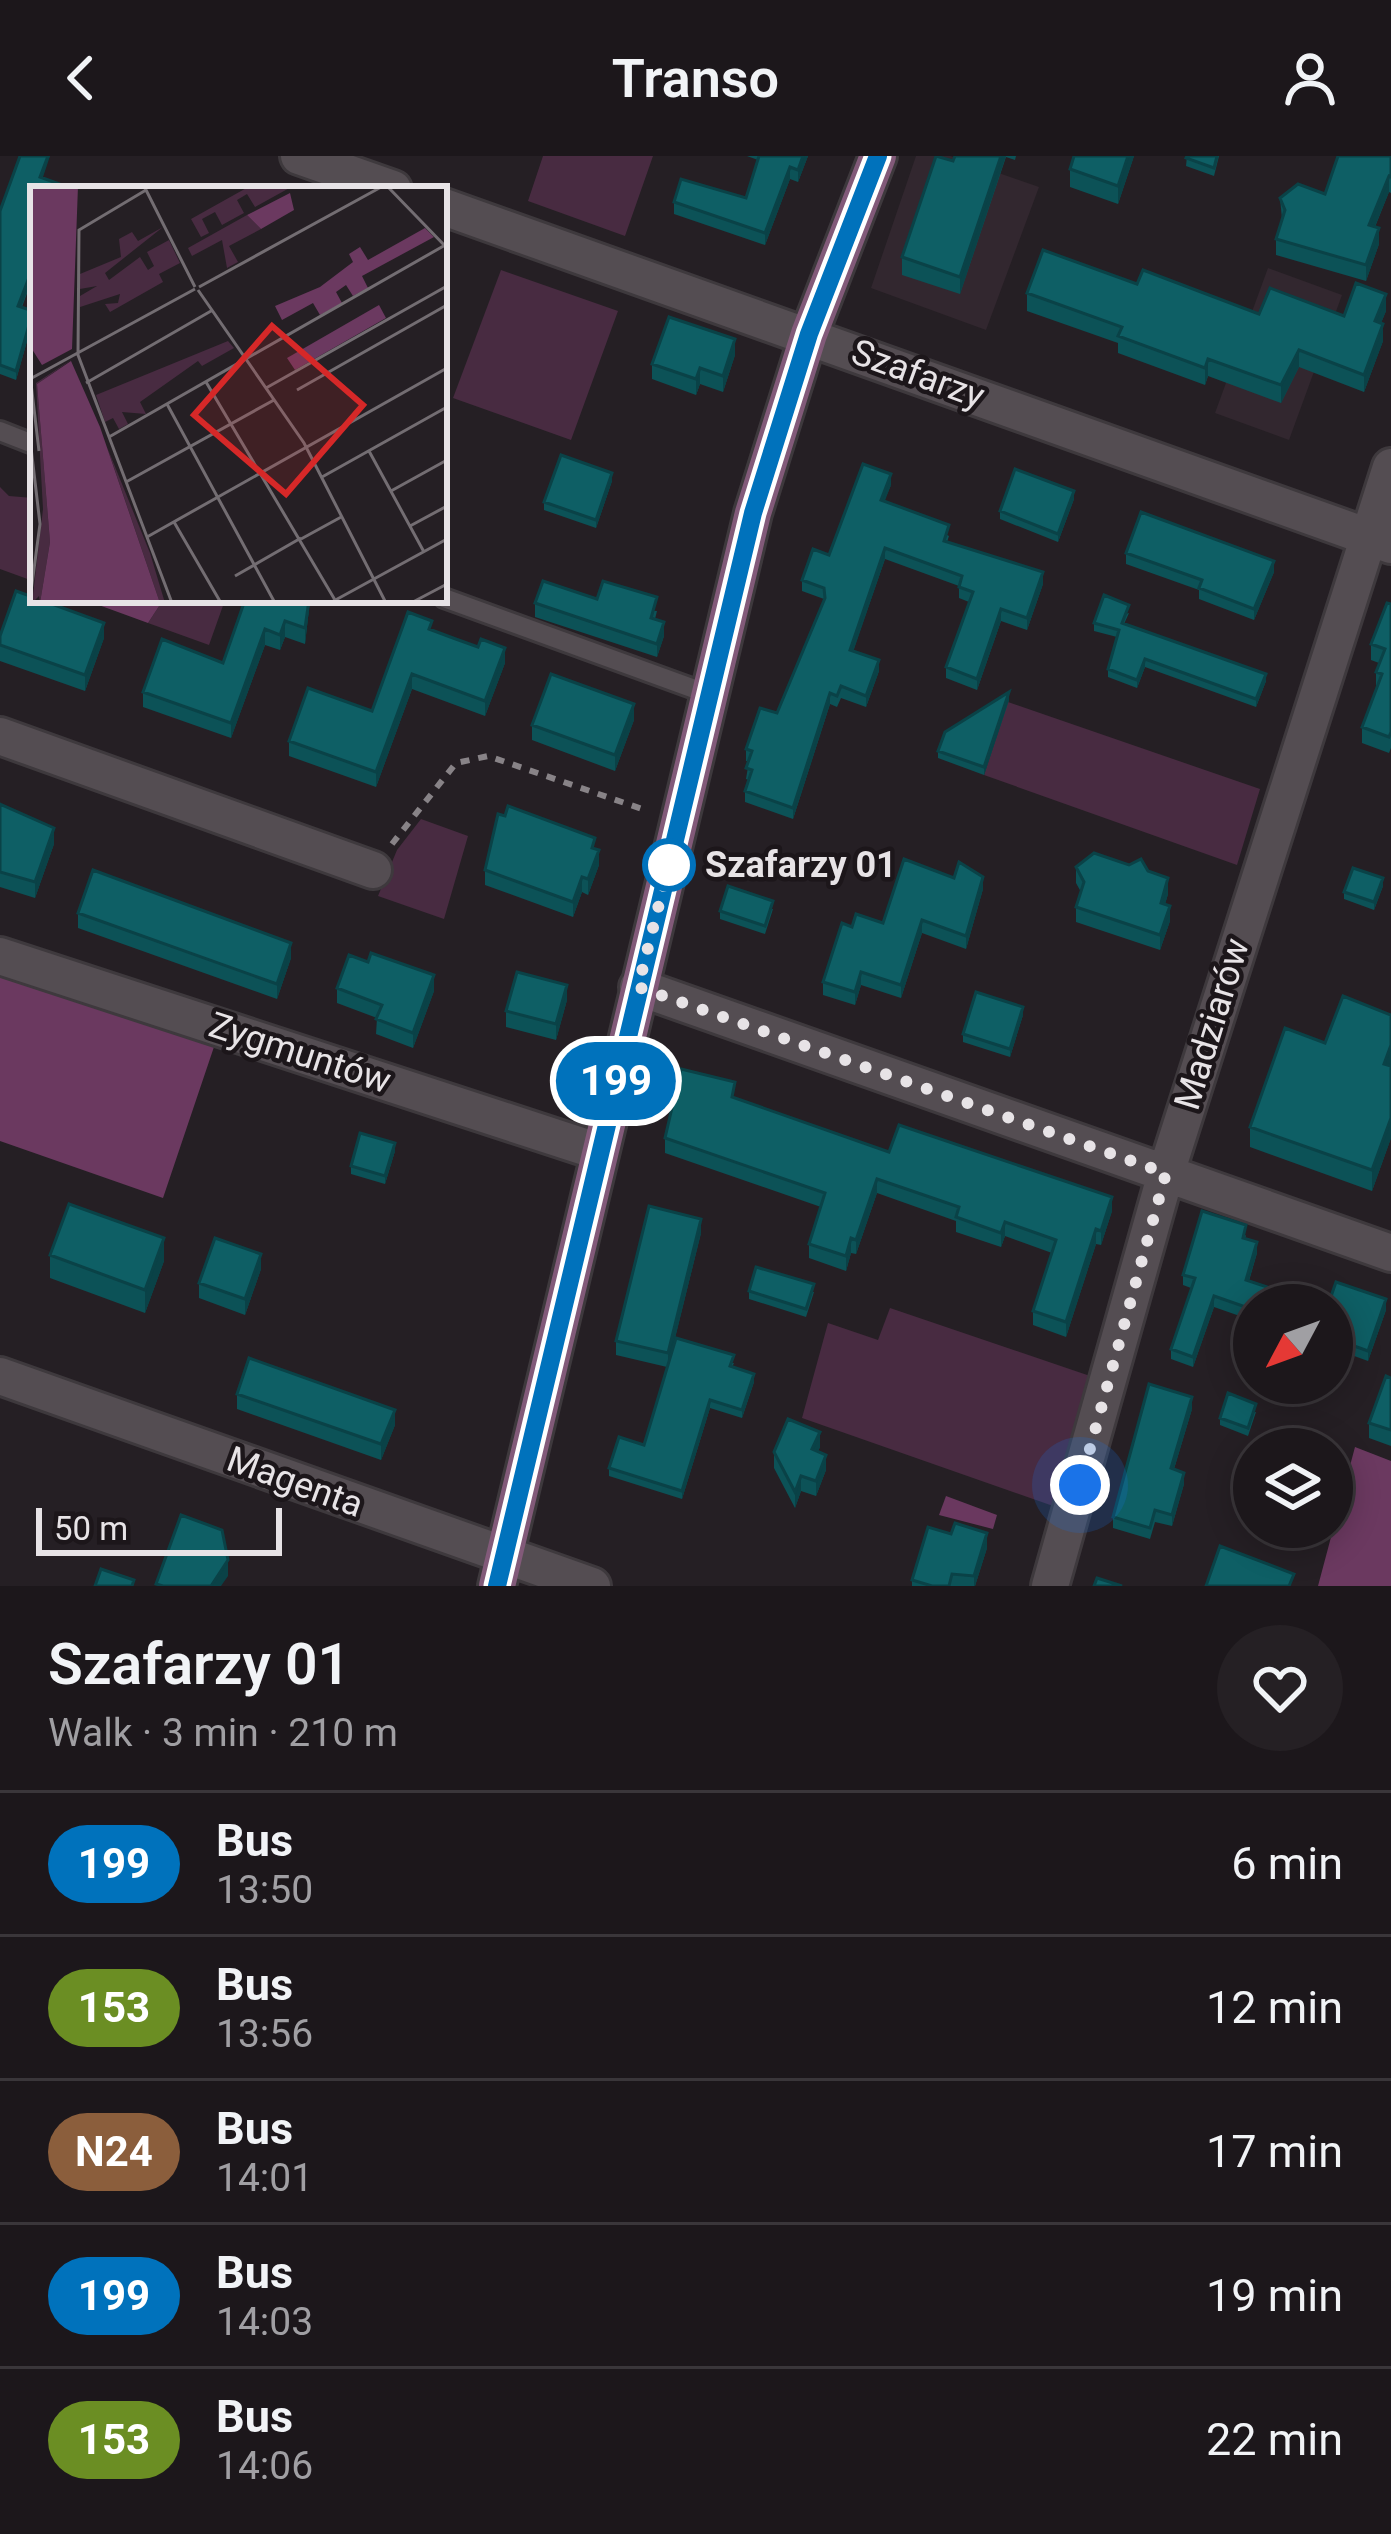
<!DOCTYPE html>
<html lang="en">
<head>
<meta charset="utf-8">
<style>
	body { margin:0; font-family:Roboto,sans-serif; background:#252024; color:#f1f3f6; height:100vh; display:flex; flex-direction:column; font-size:45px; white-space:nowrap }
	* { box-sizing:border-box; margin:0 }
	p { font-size:39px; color:#a09fa3 }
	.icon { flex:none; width:66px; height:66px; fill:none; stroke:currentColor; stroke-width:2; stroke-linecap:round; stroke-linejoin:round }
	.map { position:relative; height:1430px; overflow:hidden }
	.panel { display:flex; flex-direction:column; background:#1c171b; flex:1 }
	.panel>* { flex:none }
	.badge { padding:0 24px; border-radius:39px; font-size:42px; line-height:78px }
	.needle { width:78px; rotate:229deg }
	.buttons { position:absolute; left:1233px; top:1128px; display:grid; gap:24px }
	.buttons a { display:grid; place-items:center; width:120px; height:120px; border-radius:50%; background:#1c171b; box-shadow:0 6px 30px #0003,0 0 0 3px #3a363a; font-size:60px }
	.scale { position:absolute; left:36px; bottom:30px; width:246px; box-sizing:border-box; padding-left:12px; border:6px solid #e7e3e6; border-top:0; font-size:33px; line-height:42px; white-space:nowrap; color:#e7e3e6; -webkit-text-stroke:9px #1c161a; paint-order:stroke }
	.you { position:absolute; width:60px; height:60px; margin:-30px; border:9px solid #fff; border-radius:50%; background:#1a73e8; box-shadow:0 0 0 18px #1a73e833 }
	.map>.badge { position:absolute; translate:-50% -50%; box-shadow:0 0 0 6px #fff }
	.round { display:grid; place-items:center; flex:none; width:126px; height:126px; border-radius:63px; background:#252024 }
	.headline { display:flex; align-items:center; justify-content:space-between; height:204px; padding:0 48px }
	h1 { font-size:57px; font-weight:600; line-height:90px }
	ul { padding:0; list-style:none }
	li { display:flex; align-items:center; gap:36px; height:144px; padding:0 48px; border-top:3px solid #3a363a }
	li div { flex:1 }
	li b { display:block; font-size:45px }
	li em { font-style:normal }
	li .badge { min-width:132px; font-weight:700; text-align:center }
	header { display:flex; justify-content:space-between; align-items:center; height:156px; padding:0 48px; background:#1c171b; font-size:54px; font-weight:600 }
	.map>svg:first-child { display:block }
	.built { fill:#32272f }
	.green { fill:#482b41 }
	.forest { fill:#6b3960 }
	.water { fill:#6a385f }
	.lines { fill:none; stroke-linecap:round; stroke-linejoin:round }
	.lane-casing { stroke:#3e393d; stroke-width:24 }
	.street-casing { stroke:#3e393d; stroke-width:42 }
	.secondary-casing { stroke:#3e393d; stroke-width:42 }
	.path { stroke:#888387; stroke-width:6; stroke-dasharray:9 9; stroke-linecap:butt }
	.lane { stroke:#544d52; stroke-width:18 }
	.street { stroke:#544d52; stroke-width:36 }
	.secondary { stroke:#825a79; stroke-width:36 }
	.wall { fill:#0c5257 }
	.shaded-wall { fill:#0a4247 }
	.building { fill:#0e5f65; stroke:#0a4247; stroke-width:3 }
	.line-casing { stroke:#fff; stroke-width:27 }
	.line { stroke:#0072bc; stroke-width:18 }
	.walk { stroke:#e7e3e6; stroke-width:12; stroke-dasharray:0 21.6 }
	.stop-dot { fill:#fff; stroke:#0072bc; stroke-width:6 }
	.labels { text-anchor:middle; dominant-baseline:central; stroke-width:9; stroke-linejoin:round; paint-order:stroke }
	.street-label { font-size:36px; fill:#e7e3e6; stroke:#1c161a }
	.stop-label { font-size:36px; font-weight:bold; fill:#e7e3e6; stroke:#1c161a; text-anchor:start }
	.inset-road { fill:none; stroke:#736d72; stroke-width:3 }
	.view { fill:#d62828; fill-opacity:0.15; stroke:#d62828; stroke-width:6 }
	.inset-edge { fill:none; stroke:#e7e3e6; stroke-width:6 }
</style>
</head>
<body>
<header><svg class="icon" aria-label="back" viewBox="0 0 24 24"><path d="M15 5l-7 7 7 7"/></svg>Transo<svg class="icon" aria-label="person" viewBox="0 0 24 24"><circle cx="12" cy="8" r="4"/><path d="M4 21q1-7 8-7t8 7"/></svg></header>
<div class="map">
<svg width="1391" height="1430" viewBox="0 0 1391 1430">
	<rect width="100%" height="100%" fill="#251f24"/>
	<path class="built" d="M916 0H950L1039 31 986 174 871 132Z
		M1268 112 1342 139 1289 284 1215 257Z"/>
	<path class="green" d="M543 0H653L625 80 528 45Z
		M501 114 618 155 571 284 453 242Z
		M0 331 9 340 33 342V425L0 413Z
		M163 444H225L209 489 148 467Z
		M1008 546 1260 633 1237 709 984 619Z
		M421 663 468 680 444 763 378 740 397 694Z
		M890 1152 1093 1221 1056 1351 802 1262 828 1167 878 1184Z"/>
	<path class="forest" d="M85 444H163L148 467Z
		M0 814 155 870 218 879 163 1042 0 985Z
		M1355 1291 1391 1305V1430H1318Z"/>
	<path class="water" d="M946 1340 997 1359 993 1373 939 1359Z"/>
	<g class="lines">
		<defs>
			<path id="lane" d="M0 275 33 288
				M444 442 711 539"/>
			<path id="street" d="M299 0 393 33
				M444 51 1391 389
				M0 580 373 714
				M0 800 600 996
				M638 831 1391 1097
				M0 1220 592 1430
				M1050 1430 1166 1017 1391 311"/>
			<path id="secondary" d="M497 1430 753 357 809 178 878 0"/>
		</defs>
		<use href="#lane" class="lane-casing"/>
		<use href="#street" class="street-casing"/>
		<use href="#secondary" class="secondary-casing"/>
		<path class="path" d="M392 688 456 607 488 600 648 655"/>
		<use href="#lane" class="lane"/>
		<use href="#street" class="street"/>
		<use href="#secondary" class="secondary"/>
	</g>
	<path class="wall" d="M50 0 33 33V121L22 151 33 164 16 224 0 218V55Z
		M747 0H808L798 26 790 23 765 89 674 58V46L746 42 758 4Z
		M955 0H1016L1015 4 1006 1 960 138 902 119V101Z
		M1134 0 1118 48 1070 31V13Z
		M1187 0H1219L1214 20 1186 10Z
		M1391 0V37L1389 36 1375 71 1379 88 1366 125 1276 99V83L1282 63 1280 42 1325 38Z
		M1137 128 1259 158 1344 160 1386 155 1381 167 1383 185 1364 236 1299 211 1281 247 1208 220 1205 229 1118 197V187L1027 155V137Z
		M735 199 723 236 700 228 696 239 652 223V208Z
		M612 325 596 372 544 354V346Z
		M891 329 884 345 949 380 947 386 1043 428 1027 474 1001 465 977 534 946 522V511L969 446 959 442V430L885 403 853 495 879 515 866 551 841 542 837 551 830 548 793 663 745 646V635L749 624 746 623 749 605H746V593L777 557 824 443 802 435V424L829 399Z
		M1074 343 1058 386 1000 363V355Z
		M1126 397 1274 416 1254 464 1199 443V434L1126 408Z
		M245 444H310L305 488 285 481 280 494 265 489 231 582 143 551V536L223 507Z
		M535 447 657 455 655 463 664 480 657 501 535 461Z
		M1391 448V592L1389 597 1362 587V571L1376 532V516L1379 507 1371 504V488Z
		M1129 457 1124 468 1266 525 1256 551 1145 511 1137 532 1108 521V513L1117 481 1094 475V467Z
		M432 474 505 507 485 560 412 533 376 631 289 600V585L372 555Z
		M0 480 104 482 85 535 0 505Z
		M1009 544 984 619 938 602V595Z
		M634 564 615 615 532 584V569Z
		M0 648 54 688 35 742 0 731Z
		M595 693 599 709 588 739 582 736 573 761 485 729V714Z
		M1076 711 1148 715 1168 738 1165 748 1170 765 1160 794 1076 766V751L1081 736 1076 727Z
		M1383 730 1374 754 1344 743V736Z
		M983 733 966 793 922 777 901 842 861 829 855 849 823 839V826L852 771 883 767Z
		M773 753 765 778 720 763V755Z
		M78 757 291 802 277 843 78 772Z
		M337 832 434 835 413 892 376 878 377 862 337 847Z
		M567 844 556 884 506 871V855Z
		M1023 859 1010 901 963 886V878Z
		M1391 859V982L1372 1035 1250 991V971L1325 887Z
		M735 942 889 996 1112 1055 1101 1089 1096 1088 1066 1181 1033 1169V1155L1052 1097 1005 1080 1001 1091 956 1076V1065L877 1037 856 1098 851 1097 846 1115 809 1102V1088L821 1051 665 997V982Z
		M395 995 385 1028 351 1018V1010Z
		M701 1077 668 1210 734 1207 732 1211 754 1226 742 1262 710 1252 682 1343 609 1320V1312L644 1289 667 1211 616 1199V1185Z
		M1246 1079 1245 1083 1257 1097 1249 1125 1254 1149V1165L1214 1151 1193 1211 1171 1203V1193L1191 1132 1183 1129V1119Z
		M50 1099 164 1105 145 1157 50 1122Z
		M261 1113 245 1159 199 1142V1127Z
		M749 1135 814 1136 806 1161 749 1143Z
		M1332 1149 1386 1154 1368 1205 1332 1192Z
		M1391 1222V1290L1369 1282V1267Z
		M237 1238 395 1269 381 1304 237 1253Z
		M1192 1253 1174 1313 1184 1328 1172 1370 1155 1366 1150 1383 1113 1372V1361Z
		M1256 1256 1248 1280 1220 1269V1262Z
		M820 1291 818 1295 826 1314 816 1340 801 1335 795 1352 774 1312V1296Z
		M987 1392 975 1430H912V1424Z"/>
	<path class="shaded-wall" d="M48 0H50L40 30V21Z
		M803 0H808L798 26V14Z
		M1001 0H1006L960 138V121Z
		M1128 0H1134L1118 48V30Z
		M790 11V23L765 89V77Z
		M1389 20V36L1369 85V69Z
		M1379 72V88L1366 125V109Z
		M33 111V121L18 159V150Z
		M1386 138V155L1375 182V165Z
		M33 155V164L16 224V215Z
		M1383 168V185L1364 236V219Z
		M735 183V199L723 236V220Z
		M1299 194V211L1281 247V229Z
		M1208 203V220L1205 229V212Z
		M700 212V228L696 239V223Z
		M612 317V325L596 372V364Z
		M891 318V329L881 355V344Z
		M1074 335V343L1058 386V378Z
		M885 392V403L850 505V494Z
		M1274 405V416L1254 464V453Z
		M1043 416V428L1027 474V462Z
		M309 444H310L305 488V472Z
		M1001 453V465L977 534V523Z
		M285 465V481L280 494V479Z
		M664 466V480L657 501V488Z
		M104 467V482L85 535V519Z
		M265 473V489L231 582V567Z
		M505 492V507L485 560V545Z
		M1145 503V511L1137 532V524Z
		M879 504V515L866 551V540Z
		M412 518V533L376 631V616Z
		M1266 518V525L1256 551V543Z
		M1009 536V544L984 619V611Z
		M830 537V548L793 663V652Z
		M634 548V564L615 615V599Z
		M54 672V688L35 742V726Z
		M599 694V709L588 739V723Z
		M582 721V736L573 761V746Z
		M983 721V733L966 793V780Z
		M1168 722V738L1161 762V747Z
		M1383 722V730L1374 754V746Z
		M1170 750V765L1160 794V779Z
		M922 764V777L901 842V829Z
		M291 787V802L277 843V828Z
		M861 816V829L855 849V836Z
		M434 819V835L413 892V877Z
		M567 829V844L556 884V868Z
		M1023 851V859L1010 901V893Z
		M1391 889V910L1384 908Z
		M1391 962V982L1372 1035V1014Z
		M395 987V995L385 1028V1020Z
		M877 1023V1037L856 1098V1084Z
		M1112 1041V1055L1101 1089V1075Z
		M701 1063V1077L668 1211V1197Z
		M1005 1066V1080L1001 1091V1077Z
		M1096 1073V1088L1066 1181V1166Z
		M164 1082V1105L145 1157V1134Z
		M851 1082V1097L846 1115V1100Z
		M1257 1086V1097L1246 1134V1124Z
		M261 1098V1113L245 1159V1143Z
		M1214 1140V1151L1193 1211V1201Z
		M1386 1143V1154L1368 1205V1195Z
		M754 1218V1226L742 1262V1254Z
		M1192 1241V1253L1171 1323V1312Z
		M710 1244V1252L682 1343V1335Z
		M395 1254V1269L381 1304V1288Z
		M820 1276V1291L812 1309V1293Z
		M826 1299V1314L816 1340V1325Z
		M1184 1317V1328L1172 1370V1359Z
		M801 1320V1335L795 1352V1336Z
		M987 1377V1392L975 1430H974V1420Z
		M228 1404V1420L221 1430H211Z"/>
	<path class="building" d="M20 0H48L40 21 73 33H33V111L18 150 33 155 16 215 0 209V55Z
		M759 0H803L798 14 790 11 765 77 674 46 681 23 746 42Z
		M936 0 953 5 955 0H1001L960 121 902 101Z
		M1074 0H1128L1118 30 1070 13Z
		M1187 0H1217L1214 12 1186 2Z
		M1338 0H1391V21L1389 20 1369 69 1379 72 1366 109 1276 83 1285 54 1280 42 1298 28 1325 38Z
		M1043 94 1137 128 1143 114 1259 158 1270 132 1344 160 1356 127 1386 138 1375 165 1383 168 1364 219 1299 194 1281 229 1208 203 1205 212 1118 180 1122 171 1027 137Z
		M669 161 735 183 723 220 700 212 696 223 652 208Z
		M561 299 612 317 596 364 544 346Z
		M863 308 891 318 881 344 949 369 944 385 1043 416 1027 462 1001 453 977 523 946 511 973 436 959 431 962 420 885 392 850 494 879 504 866 540 841 530 837 540 830 537 793 652 745 635 752 614 746 612 752 595 746 593 760 552 777 557 825 442 824 432 802 424 813 393 829 399Z
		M1015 313 1074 335 1058 378 1000 355Z
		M1141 356 1274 405 1254 453 1199 432 1202 424 1126 397Z
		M543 425 597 443 603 425 657 441 651 462 664 466 657 488 535 447Z
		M16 435 33 441V444H41L104 467 85 519 0 489V480Z
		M1104 439 1129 449 1122 467 1266 518 1256 543 1145 503 1137 524 1108 513 1119 474 1094 467Z
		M245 444H309L305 472 285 465 280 479 265 473 231 567 143 536 162 483 223 507Z
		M1387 447 1391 448V576L1389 581 1362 571 1382 518 1376 516 1385 493 1371 488Z
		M408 456 432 465 429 473 453 482 478 491 481 483 505 492 485 545 412 518 376 616 289 585 308 532 372 555Z
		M551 518 634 548 615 599 532 569Z
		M1009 536 984 611 938 595 945 576Z
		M0 648 54 672 35 726 0 716Z
		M508 650 595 682 592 692 599 694 588 723 582 721 573 746 485 714 498 658 505 660Z
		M1094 697 1129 709 1141 703 1148 715 1168 722 1161 747 1170 750 1160 779 1076 751 1084 726 1076 711Z
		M904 703 954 722 959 706 983 721 966 780 922 764 901 829 861 816 855 836 823 826 842 767 852 771 856 758 883 767Z
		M1353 712 1383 722 1374 746 1344 736Z
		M93 714 291 787 277 828 78 757Z
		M728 730 773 745 765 770 720 755Z
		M371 797 434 819 413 877 376 863 382 849 337 832 349 799 368 806Z
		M517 816 567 829 556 868 506 855Z
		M976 836 1023 851 1010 893 963 878Z
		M1343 840 1391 859V889L1384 908 1391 910V962L1372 1014 1250 971 1285 872 1325 887Z
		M681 913 735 926 732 941 889 996 899 969 1112 1041 1101 1075 1096 1073 1066 1166 1033 1155 1056 1084 1005 1066 1001 1077 956 1061 959 1051 877 1023 856 1084 851 1082 846 1100 809 1088 825 1037 665 982Z
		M360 977 395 987 385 1020 351 1010Z
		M69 1048 164 1082 145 1134 50 1099Z
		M649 1050 701 1063 668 1197 616 1185Z
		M1202 1055 1246 1069 1243 1082 1257 1086 1246 1124 1321 1149H1254V1154L1214 1140 1193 1201 1171 1193 1195 1122 1183 1119Z
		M215 1082 261 1098 245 1143 199 1127Z
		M756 1111 814 1128 806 1153 749 1135Z
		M1336 1126 1386 1143 1368 1195 1332 1182V1149H1328Z
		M676 1182 734 1199 730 1210 754 1218 742 1254 710 1244 682 1335 609 1312 619 1281 644 1289Z
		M249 1202 395 1254 381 1288 237 1238Z
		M1386 1220 1391 1222V1274L1369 1267Z
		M1149 1228 1192 1241 1171 1312 1184 1317 1172 1359 1155 1354 1150 1372 1113 1361Z
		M1228 1237 1256 1248 1248 1272 1220 1262Z
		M788 1263 820 1276 812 1293 826 1299 816 1325 801 1320 795 1336 774 1296Z
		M181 1359 222 1374 228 1404 211 1430H163L156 1428Z
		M955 1367 987 1377 974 1420 952 1418 949 1430H932L912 1424 928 1371 951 1378Z
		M1220 1390 1294 1418 1289 1430H1206Z
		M101 1413 134 1424 132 1430H95Z
		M1097 1422 1122 1430H1094Z"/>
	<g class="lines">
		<defs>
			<path id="line" d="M497 1430 753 357 809 178 878 0"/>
		</defs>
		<use href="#line" class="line-casing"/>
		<use href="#line" class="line"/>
		<path class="walk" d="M669 709 638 831 1166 1017 1080 1329"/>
	</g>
	<circle class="stop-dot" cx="669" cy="709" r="24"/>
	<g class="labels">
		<g class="street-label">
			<text transform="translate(918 218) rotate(20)">Szafarzy</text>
			<text transform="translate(1212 868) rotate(-73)">Madziarów</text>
			<text transform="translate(300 897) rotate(18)">Zygmuntów</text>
			<text transform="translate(295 1326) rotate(20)">Magenta</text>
		</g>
		<g class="stop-label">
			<text x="705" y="709">Szafarzy 01</text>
		</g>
	</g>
	<g transform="translate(30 30)">
		<rect width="417" height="417" fill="#251f24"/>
		<path d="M220 0H263L225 21 217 8 207 14 214 27 192 39 185 26 172 33 179 47 171 51 161 33ZM217 29 231 43 199 60 208 76 197 82 192 54 162 70 158 62ZM133 41 75 87 79 94 110 71 118 84 124 80 117 66 139 54 150 77 129 88 133 96 80 126 75 118 88 117 90 108 50 121V110L67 100 50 103V88L91 71 89 53 102 46 108 55ZM198 155 204 162 172 180 168 175 110 216 116 228 92 226 98 238 89 243 83 232 75 236 66 209ZM44 172 7 198 20 356 10 417 9 410 2 417 13 323 6 197ZM77 261 120 367 135 417H130Z" fill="#482b41"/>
		<path d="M0 0H48L42 163 12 179 0 160ZM260 7 264 24 231 43 217 29ZM395 42 404 51 332 90 338 102 323 110 316 99 306 106 312 117 290 129 283 117 252 134 245 120 290 101 323 76 319 68 330 61 338 74ZM349 119 356 132 265 184 257 172ZM41 175 70 241 130 417H10L20 356 7 198Z" fill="#6b3960"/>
		<path class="inset-road" d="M114 0 165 101M357 0 417 62M116 4 49 44 48 169 142 417M169 101 353 0M168 104 274 257 356 417M0 189 9 265M0 193 165 103M176 196 305 414M56 197 181 125M236 202 417 100M267 204 417 119M137 218 245 417M79 251 417 58M0 253 10 338 0 413M339 265 394 366M292 291 417 221M96 296 244 214M361 305 417 274M144 336 191 417M380 340 417 320M117 351 417 182M271 353 313 330M205 390 271 352M300 417 417 353M381 417 417 398"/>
		<path class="view" d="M242 140 333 219 256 308 164 229Z"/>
		<rect width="417" height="417" class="inset-edge"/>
	</g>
</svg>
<div class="buttons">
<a><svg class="needle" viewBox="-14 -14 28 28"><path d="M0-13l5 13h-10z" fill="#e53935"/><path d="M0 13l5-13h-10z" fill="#a09fa3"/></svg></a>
<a><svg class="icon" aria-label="layers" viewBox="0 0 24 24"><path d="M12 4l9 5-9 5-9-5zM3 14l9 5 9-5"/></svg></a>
</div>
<div class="scale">50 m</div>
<div class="you" style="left:1080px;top:1329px"></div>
<b class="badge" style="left:616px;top:925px;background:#0072bc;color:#fff">199</b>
</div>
<section class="panel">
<div class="headline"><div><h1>Szafarzy 01</h1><p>Walk · 3 min · 210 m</p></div><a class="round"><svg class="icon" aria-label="heart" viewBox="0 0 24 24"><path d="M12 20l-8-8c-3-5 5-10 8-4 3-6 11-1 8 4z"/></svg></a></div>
<ul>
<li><span class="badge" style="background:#0072bc;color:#fff">199</span><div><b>Bus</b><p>13:50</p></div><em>6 min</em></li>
<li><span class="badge" style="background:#6b8e23;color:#fff">153</span><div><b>Bus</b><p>13:56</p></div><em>12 min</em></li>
<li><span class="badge" style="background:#8b5e3c;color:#fff">N24</span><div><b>Bus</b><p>14:01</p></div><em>17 min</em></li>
<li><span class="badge" style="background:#0072bc;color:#fff">199</span><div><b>Bus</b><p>14:03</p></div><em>19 min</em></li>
<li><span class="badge" style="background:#6b8e23;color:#fff">153</span><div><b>Bus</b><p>14:06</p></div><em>22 min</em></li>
</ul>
</section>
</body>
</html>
